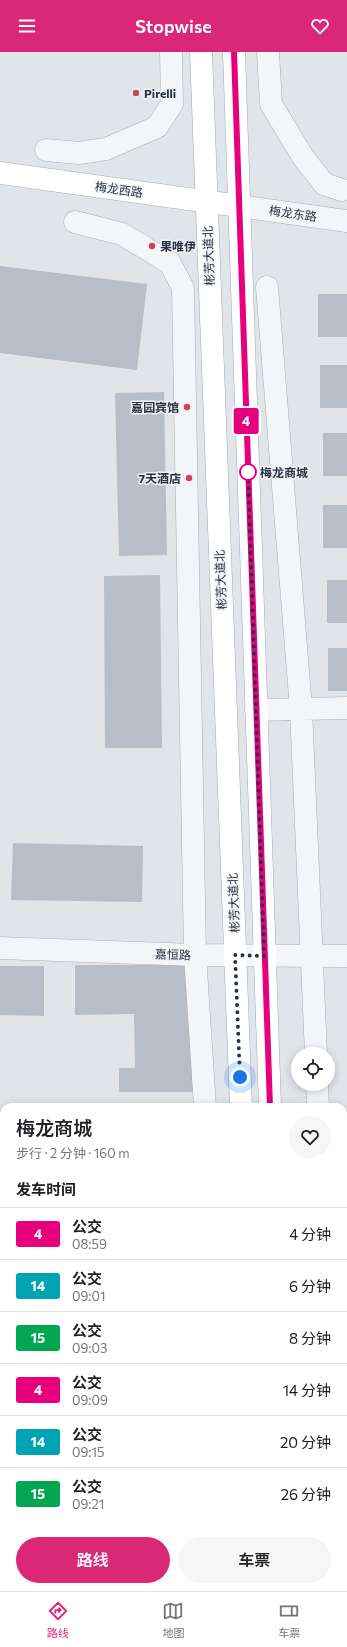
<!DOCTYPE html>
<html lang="zh">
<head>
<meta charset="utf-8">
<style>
	body { margin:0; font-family:Commissioner,"Noto Sans SC",sans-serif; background:#f6f6f6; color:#202124; height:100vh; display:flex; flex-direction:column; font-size:15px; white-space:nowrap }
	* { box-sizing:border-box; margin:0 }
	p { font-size:13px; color:#757577 }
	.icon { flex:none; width:22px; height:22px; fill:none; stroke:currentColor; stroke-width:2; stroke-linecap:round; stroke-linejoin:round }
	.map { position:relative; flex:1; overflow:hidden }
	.sheet { position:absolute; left:0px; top:1051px; width:347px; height:488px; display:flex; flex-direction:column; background:#fff; border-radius:12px 12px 0 0; box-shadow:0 2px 10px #0003 }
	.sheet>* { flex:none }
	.badge { padding:0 8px; border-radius:3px; font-size:14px; line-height:26px }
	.buttons { position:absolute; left:291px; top:995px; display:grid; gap:8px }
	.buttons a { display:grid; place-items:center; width:44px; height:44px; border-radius:50%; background:#fff; box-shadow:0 2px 10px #0003; font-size:20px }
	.you { position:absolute; width:20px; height:20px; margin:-10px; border:3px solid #fff; border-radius:50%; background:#1a73e8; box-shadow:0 0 0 6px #1a73e833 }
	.map>.badge { position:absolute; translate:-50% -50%; box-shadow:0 0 0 2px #fff }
	h2 { padding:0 16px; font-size:15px; line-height:36px }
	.round { display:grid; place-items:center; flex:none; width:42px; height:42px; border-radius:21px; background:#f6f6f6 }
	.head { display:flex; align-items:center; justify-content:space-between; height:68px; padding:0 16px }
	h1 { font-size:19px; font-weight:600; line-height:30px }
	.button { display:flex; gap:8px; margin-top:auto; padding:8px 16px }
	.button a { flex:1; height:46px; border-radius:24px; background:#db2777; color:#fff; font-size:16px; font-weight:600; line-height:46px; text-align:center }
	.button a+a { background:#f6f6f6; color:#202124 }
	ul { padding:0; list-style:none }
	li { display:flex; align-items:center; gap:12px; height:52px; padding:0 16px; border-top:1px solid #e0e0e0 }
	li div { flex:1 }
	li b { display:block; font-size:15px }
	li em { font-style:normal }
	li .badge { min-width:44px; font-weight:700; text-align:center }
	header { display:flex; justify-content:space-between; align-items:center; height:52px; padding:0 16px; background:#db2777; color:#fff; font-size:18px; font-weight:600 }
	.menu { display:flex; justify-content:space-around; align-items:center; height:56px; border-top:1px solid #e0e0e0; background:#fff; font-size:11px; color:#757577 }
	.menu a { display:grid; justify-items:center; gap:2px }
	.menu .current { color:#db2777 }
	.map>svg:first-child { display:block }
	.building { fill:#b8bec7 }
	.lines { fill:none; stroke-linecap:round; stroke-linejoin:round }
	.minor-casing { stroke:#a6acb4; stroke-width:23 }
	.tertiary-casing { stroke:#a6acb4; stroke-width:23 }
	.secondary-casing { stroke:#a6acb4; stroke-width:23 }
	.primary-casing { stroke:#a0a9b6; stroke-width:23 }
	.minor { stroke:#f4f5f8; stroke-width:22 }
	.tertiary { stroke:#f4f5f8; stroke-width:22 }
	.secondary { stroke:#fff; stroke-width:22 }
	.primary { stroke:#fff; stroke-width:22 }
	.line-casing { stroke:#fff; stroke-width:9 }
	.line { stroke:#e6007e; stroke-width:6 }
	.walk { stroke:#293242; stroke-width:4; stroke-dasharray:0 7.2 }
	.poi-dot { fill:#d2435b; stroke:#f1f3f7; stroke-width:1.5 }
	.stop-dot { fill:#fff; stroke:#e6007e; stroke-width:2 }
	.labels { text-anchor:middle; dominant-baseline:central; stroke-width:3; stroke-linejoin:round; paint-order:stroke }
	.poi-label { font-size:12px; font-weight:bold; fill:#293242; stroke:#f1f3f7; text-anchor:start }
	.street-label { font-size:12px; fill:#293242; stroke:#f1f3f7 }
	.stop-label { font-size:12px; font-weight:bold; fill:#293242; stroke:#f1f3f7; text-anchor:start }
</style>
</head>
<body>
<header><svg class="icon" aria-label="menu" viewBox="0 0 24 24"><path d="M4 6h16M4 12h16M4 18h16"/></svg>Stopwise<svg class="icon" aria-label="heart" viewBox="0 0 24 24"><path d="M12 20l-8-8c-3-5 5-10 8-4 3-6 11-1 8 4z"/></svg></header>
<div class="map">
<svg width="347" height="1539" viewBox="0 0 347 1539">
	<rect width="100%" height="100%" fill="#e1e5ea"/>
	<path class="building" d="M0 214 147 232 137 318 0 301Z
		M318 242H347V285H318Z
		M320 313H347V356H320Z
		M164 340 167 503 119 504 115 341Z
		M323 381H347V424H323Z
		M323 453H347V496H323Z
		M160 523 162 696H105L104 524Z
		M327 528H347V571H327Z
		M328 596H347V639H328Z
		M13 791 143 794 142 850 11 848Z
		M75 913H194V1040H119V1016H135L134 962 75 963Z
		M0 914H44V964L0 963Z
		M0 1080H4V1125H0Z
		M0 1196H4V1235L0 1236Z
		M4 1454V1489L0 1479V1457Z"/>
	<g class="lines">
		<defs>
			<path id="minor" d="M268 0 271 52 303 105 324 132 342 138
				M46 98 79 101 106 97 157 75 172 52 171 0
				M75 170 122 182 170 211 183 236 195 903 205 1055
				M267 235 301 657 316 1002
				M256 658 347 656
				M317 1032 318 1055
				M343 1393 347 1400
				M79 1539 88 1535"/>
			<path id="tertiary" d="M239 154 347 169
				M0 896 195 903 347 904"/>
			<path id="secondary" d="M0 121 239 154"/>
			<path id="primary" d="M201 0 241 1055
				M234 0 270 1055
				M320 1535 330 1539
				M202 1539 212 1535"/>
		</defs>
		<use href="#minor" class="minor-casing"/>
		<use href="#tertiary" class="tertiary-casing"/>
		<use href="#secondary" class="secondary-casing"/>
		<use href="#primary" class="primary-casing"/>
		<use href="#minor" class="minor"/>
		<use href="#tertiary" class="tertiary"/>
		<use href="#secondary" class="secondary"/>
		<use href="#primary" class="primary"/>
	</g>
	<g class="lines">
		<defs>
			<path id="line" d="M234 0 270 1055"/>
		</defs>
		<use href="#line" class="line-casing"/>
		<use href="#line" class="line"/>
		<path class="walk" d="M240 1025 235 903 264 904 248 420"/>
	</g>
	<g class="poi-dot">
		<circle cx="136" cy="41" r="4"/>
		<circle cx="152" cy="194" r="4"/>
		<circle cx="187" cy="355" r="4"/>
		<circle cx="189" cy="426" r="4"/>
	</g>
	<circle class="stop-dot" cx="248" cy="420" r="8"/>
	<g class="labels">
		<g class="poi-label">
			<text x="144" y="41">Pirelli</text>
			<text x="160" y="194">果唯伊</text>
			<text x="179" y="355" text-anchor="end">嘉园宾馆</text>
			<text x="181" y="426" text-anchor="end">7天酒店</text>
		</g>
		<g class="street-label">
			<text transform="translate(119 137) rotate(8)">梅龙西路</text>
			<text transform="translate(293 161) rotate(8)">梅龙东路</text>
			<text transform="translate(208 204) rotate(-92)">彬芳大道北</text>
			<text transform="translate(220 528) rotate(-92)">彬芳大道北</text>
			<text transform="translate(233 851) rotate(-92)">彬芳大道北</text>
			<text transform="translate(173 902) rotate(2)">嘉恒路</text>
		</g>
		<g class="stop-label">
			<text x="260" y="420">梅龙商城</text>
		</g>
	</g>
</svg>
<div class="buttons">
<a><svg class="icon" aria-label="locate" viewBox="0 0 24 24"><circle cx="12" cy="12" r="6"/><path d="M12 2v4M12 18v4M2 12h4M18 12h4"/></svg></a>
</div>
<div class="you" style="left:240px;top:1025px"></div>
<b class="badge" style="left:246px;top:369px;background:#e6007e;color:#fff">4</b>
<section class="sheet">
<div class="head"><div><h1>梅龙商城</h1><p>步行 · 2 分钟 · 160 m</p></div><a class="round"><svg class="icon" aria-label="heart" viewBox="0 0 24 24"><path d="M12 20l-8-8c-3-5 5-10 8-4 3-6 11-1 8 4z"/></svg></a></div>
<h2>发车时间</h2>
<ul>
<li><span class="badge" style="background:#e6007e;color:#fff">4</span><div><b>公交</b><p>08:59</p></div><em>4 分钟</em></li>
<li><span class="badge" style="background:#00a3b4;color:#fff">14</span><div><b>公交</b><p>09:01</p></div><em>6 分钟</em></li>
<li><span class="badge" style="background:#00a651;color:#fff">15</span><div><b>公交</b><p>09:03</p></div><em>8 分钟</em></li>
<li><span class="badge" style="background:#e6007e;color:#fff">4</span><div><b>公交</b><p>09:09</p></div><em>14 分钟</em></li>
<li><span class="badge" style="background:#00a3b4;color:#fff">14</span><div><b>公交</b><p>09:15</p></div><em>20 分钟</em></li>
<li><span class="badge" style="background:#00a651;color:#fff">15</span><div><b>公交</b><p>09:21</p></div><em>26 分钟</em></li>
</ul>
<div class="button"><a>路线</a><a>车票</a></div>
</section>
</div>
<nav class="menu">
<a class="current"><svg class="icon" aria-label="directions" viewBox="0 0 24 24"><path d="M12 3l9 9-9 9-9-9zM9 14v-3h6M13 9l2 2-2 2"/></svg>路线</a>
<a><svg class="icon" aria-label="map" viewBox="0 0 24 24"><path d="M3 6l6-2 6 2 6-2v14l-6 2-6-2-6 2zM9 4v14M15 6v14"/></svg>地图</a>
<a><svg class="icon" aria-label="tickets" viewBox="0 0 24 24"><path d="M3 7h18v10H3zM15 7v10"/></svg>车票</a>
</nav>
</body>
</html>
